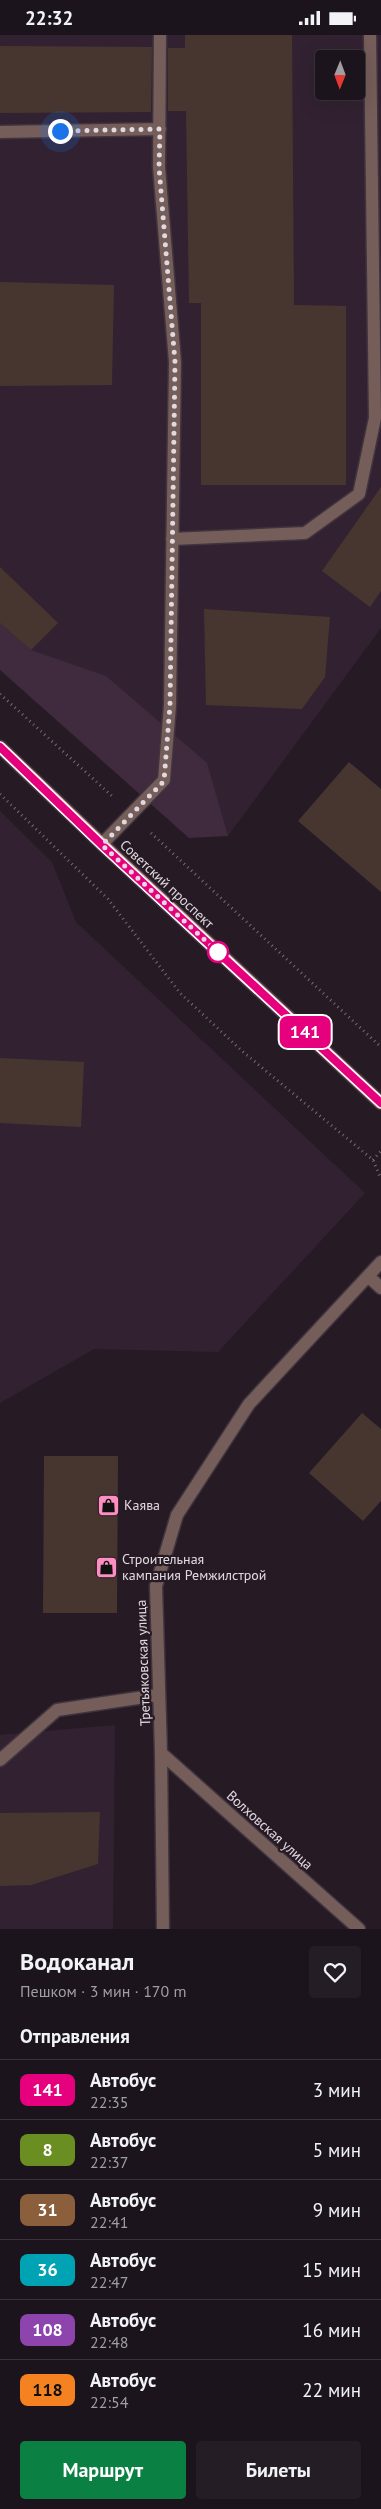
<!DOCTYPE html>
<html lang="ru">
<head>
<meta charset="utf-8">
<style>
	body { margin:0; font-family:"PT Sans",sans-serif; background:#251d25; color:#f1f3f6; height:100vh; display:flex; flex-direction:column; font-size:19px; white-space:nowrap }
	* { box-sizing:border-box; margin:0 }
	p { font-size:16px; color:#a09ea3 }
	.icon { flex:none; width:28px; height:28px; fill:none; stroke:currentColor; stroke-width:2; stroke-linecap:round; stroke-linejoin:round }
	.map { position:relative; height:1894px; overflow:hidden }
	.sheet { display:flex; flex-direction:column; background:#1c141c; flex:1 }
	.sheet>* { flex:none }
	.badge { padding:0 10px; border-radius:8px; font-size:18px; line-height:32px }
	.needle { width:32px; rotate:181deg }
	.tools { position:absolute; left:315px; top:15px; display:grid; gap:10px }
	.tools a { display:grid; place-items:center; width:50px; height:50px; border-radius:5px; background:#1c141c; box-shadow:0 5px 20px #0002,0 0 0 1px #3a333b; font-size:25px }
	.you { position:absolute; width:25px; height:25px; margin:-12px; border:4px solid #fff; border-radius:50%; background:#1a73e8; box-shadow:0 0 0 8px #1a73e833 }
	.map>.badge { position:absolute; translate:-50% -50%; box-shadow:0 0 0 2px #fff }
	h2 { padding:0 20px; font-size:19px; line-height:45px }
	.round { display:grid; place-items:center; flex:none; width:52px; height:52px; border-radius:5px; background:#251d25 }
	.summary { display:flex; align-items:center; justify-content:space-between; height:85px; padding:0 20px }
	h1 { font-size:24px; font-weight:600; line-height:38px }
	.cta { display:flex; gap:10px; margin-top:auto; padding:10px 20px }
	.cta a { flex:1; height:58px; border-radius:5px; background:#0b8043; color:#fff; font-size:20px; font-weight:600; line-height:58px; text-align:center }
	.cta a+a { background:#251d25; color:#f1f3f6 }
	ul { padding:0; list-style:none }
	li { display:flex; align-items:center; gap:15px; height:60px; padding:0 20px; border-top:1px solid #3a333b }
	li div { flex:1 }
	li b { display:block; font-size:19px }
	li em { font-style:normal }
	li .badge { min-width:55px; font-weight:700; text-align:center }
	.status { display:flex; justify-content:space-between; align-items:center; height:35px; padding:0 25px; background:#1c141c; direction:ltr }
	.status svg { height:14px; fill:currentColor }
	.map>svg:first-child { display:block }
	.built { fill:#322231; fill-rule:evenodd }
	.green { fill:#3f2a3e }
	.building { fill:#473630 }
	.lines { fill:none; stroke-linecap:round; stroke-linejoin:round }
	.service-casing { stroke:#40353f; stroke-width:15 }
	.minor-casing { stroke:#40353f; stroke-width:15 }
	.tertiary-casing { stroke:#40353f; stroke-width:15 }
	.primary-casing { stroke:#40353f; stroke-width:15 }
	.path { stroke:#766c75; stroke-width:3; stroke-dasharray:1 4; stroke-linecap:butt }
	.service { stroke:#755d59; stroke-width:12 }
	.minor { stroke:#755d59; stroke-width:12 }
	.tertiary { stroke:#755d59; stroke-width:12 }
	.primary { stroke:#ce9b93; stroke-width:12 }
	.line-casing { stroke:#fff; stroke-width:11 }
	.line { stroke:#e6007e; stroke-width:8 }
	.walk { stroke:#e1d9e0; stroke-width:5; stroke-dasharray:0 9 }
	.stop-dot { fill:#fff; stroke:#e6007e; stroke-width:2.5 }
	.labels { text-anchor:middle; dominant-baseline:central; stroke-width:4.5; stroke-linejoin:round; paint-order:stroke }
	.street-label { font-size:14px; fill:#e1d9e0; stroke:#261a25 }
	.poi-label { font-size:14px; fill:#e1d9e0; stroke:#261a25; text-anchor:start }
</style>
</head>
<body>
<div class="status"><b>22:32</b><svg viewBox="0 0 49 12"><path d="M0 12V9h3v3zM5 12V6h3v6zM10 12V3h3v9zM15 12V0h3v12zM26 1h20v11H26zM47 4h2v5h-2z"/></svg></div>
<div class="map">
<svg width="381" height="1894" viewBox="0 0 381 1894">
	<rect width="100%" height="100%" fill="#261a25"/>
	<path class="built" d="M0 0H381V593L228 801 0 603ZM324 24H356V56H324Z
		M0 776 52 827 76 887 365 1158 218 1317 94 1314 0 1368Z
		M115 1690 113 1894H0V1700Z"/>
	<path class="green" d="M0 588 31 615 106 641 207 728 228 801 189 803 0 635Z"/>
	<path class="building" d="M185 0H292L294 270 346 271V450H201V268H189L186 76H168V13H185Z
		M0 11 152 12 151 77 0 78Z
		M0 247 114 250 112 350 0 351Z
		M381 452V556L370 572 322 536Z
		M0 532 58 588 31 615 0 588Z
		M204 574 330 582 325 642 302 674 206 670Z
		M349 727 381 754V857L298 786Z
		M0 1023 84 1027 81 1092 0 1088Z
		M362 1378 381 1394V1466L363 1486 309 1438Z
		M44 1421H118L117 1578H43Z
		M100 1777 98 1829 31 1850 0 1851V1778Z"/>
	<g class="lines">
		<defs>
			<path id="service" d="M0 97 160 94
				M172 504 305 498 359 459 375 383 370 0
				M102 809 164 745 170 670 175 327 159 132 160 0
				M369 1242 381 1253
				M0 1725 57 1675 158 1660"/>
			<path id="minor" d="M161 1718 359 1894"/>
			<path id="tertiary" d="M163 1894 161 1718 156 1551 177 1480 249 1369 381 1227"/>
			<path id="primary" d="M0 712 102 809 381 1068"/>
		</defs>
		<use href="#service" class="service-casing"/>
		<use href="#minor" class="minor-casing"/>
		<use href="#tertiary" class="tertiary-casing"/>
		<use href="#primary" class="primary-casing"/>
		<path class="path" d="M0 659 112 761
			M0 759 108 864 180 958 242 1016 373 1125 381 1144
			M151 798 381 1012
			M373 1125 381 1116"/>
		<use href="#service" class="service"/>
		<use href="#minor" class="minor"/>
		<use href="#tertiary" class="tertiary"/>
		<use href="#primary" class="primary"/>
	</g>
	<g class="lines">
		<defs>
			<path id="line" d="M0 712 102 810 381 1068"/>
		</defs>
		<use href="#line" class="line-casing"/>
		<use href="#line" class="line"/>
		<path class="walk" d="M60 96 160 94 159 132 175 327 170 670 164 746 102 810 222 921 218 917"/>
	</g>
	<defs>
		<symbol id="shop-square" viewBox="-11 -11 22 22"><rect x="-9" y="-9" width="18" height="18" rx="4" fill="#fd8ebf" stroke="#261a25"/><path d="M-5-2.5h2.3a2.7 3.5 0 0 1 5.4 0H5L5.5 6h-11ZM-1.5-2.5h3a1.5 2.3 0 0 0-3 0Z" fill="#111"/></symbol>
	</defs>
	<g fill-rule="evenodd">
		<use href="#shop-square" x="96" y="1458" width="25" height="25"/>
		<use href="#shop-square" x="94" y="1520" width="25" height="25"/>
	</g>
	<circle class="stop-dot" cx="218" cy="917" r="10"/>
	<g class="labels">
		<g class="street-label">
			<text transform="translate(167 849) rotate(43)">Советский проспект</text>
			<text transform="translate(143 1628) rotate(-92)">Третьяковская улица</text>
			<text transform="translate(270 1795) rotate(42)">Волховская улица</text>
		</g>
		<g class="poi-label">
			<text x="124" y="1470">Каява</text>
			<text x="122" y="1524">Строительная<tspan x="122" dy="16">кампания Ремжилстрой</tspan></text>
		</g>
	</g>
</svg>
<div class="tools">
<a><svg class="needle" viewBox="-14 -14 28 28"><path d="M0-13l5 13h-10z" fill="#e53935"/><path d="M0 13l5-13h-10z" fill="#a09ea3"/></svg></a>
</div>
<div class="you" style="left:60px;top:96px"></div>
<b class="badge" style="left:305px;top:997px;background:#e6007e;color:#fff">141</b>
</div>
<section class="sheet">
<div class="summary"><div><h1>Водоканал</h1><p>Пешком · 3 мин · 170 m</p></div><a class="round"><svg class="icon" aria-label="heart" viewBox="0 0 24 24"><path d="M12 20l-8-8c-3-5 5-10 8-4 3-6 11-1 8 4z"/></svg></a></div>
<h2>Отправления</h2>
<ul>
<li><span class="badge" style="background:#e6007e;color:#fff">141</span><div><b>Автобус</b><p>22:35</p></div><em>3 мин</em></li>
<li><span class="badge" style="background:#6b8e23;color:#fff">8</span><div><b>Автобус</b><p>22:37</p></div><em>5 мин</em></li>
<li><span class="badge" style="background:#8b5e3c;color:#fff">31</span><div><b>Автобус</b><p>22:41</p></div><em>9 мин</em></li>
<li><span class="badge" style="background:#00a3b4;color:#fff">36</span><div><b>Автобус</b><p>22:47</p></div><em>15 мин</em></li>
<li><span class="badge" style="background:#8e44ad;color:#fff">108</span><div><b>Автобус</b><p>22:48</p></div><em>16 мин</em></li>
<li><span class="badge" style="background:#f58220;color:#111">118</span><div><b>Автобус</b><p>22:54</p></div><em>22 мин</em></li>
</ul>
<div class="cta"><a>Маршрут</a><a>Билеты</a></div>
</section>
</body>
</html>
